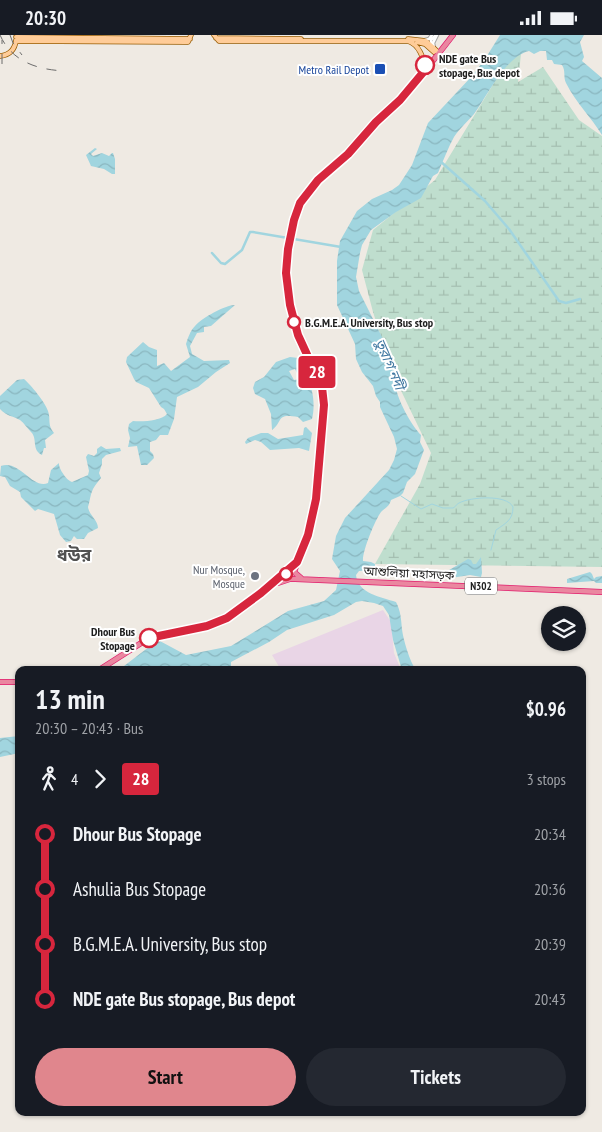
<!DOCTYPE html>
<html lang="en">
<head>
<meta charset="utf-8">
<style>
	body { margin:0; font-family:"PT Sans Narrow","Noto Sans Bengali",sans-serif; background:#242831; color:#f1f3f6; height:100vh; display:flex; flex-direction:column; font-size:19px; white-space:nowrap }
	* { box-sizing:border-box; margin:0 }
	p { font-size:16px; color:#9ea1a6 }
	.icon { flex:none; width:28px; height:28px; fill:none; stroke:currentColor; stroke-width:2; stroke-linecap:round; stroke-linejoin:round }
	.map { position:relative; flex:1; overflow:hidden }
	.drawer { position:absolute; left:15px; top:631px; width:571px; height:450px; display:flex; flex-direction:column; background:#171b24; border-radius:10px; box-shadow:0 1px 4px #0004 }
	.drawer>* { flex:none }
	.badge { padding:0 10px; border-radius:4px; font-size:18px; line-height:32px }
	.tools { position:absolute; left:541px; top:571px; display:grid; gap:10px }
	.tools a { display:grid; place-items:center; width:45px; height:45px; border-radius:50%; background:#171b24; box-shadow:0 1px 4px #0004; font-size:25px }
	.map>.badge { position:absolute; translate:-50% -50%; box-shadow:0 0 0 2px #fff }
	.legs { display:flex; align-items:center; gap:8px; height:55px; padding:0 20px; font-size:16px }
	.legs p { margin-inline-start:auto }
	.headline { display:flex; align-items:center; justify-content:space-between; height:85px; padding:0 20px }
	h1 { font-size:28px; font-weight:700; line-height:38px }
	.primary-button { display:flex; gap:10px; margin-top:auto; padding:10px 20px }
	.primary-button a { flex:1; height:58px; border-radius:30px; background:#e0868d; color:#111; font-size:20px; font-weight:700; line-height:58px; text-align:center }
	.primary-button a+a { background:#242831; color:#f1f3f6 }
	ul { padding:0 20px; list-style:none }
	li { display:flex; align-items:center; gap:18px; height:55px; font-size:19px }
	li i { display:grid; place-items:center; width:8px; height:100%; margin:0 6px; background:currentColor }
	li i::after { content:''; width:12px; height:12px; margin:-6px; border:4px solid; border-radius:50%; background:#171b24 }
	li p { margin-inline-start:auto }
	li:first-child i { background:linear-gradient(#0000 50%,currentColor 0) }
	li:last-child i { background:linear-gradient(currentColor 50%,#0000 0) }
	.status { display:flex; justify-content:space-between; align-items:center; height:35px; padding:0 25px; background:#171b24; direction:ltr }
	.status svg { height:14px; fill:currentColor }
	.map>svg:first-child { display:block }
	.industrial { fill:#e9d5e6 }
	.wetland { fill:url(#wetland-marsh) }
	.water { fill:url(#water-waves) }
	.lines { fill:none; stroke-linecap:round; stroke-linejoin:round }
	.stream { stroke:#a1d5df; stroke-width:1 }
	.canal { stroke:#a1d5df; stroke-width:2.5 }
	.minor-casing { stroke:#a5a5a5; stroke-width:4.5 }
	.major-casing { stroke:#975b00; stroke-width:5.5 }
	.highway-casing { stroke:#e11c6c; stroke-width:6 }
	.minor { stroke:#fff; stroke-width:2.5 }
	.major { stroke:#ffcc98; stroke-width:4 }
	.highway { stroke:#ea87a0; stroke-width:4.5 }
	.rail { stroke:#6c6c6c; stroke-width:1; stroke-dasharray:10 10; stroke-linecap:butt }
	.line-1-casing { stroke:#fff; stroke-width:11 }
	.line-1 { stroke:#d7263d; stroke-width:8 }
	.stop-1-dot { fill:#fff; stroke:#d7263d; stroke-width:2.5 }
	.transit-dot { fill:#1a4fb4; stroke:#fff; stroke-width:2 }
	.worship-dot { fill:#6b7280; stroke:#fff; stroke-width:2 }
	.labels { text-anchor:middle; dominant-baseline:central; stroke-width:4; stroke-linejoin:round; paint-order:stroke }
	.shield { fill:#fff; stroke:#626262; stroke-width:1 }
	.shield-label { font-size:11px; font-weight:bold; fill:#1e1e1e }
	.stop-label { font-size:12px; font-weight:bold; fill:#1e1e1e; stroke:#fff; text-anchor:start }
	.transit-label { font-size:12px; fill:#164399; stroke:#fff; text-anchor:end }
	.worship-label { font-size:12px; fill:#5b616d; stroke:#fff; text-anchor:end }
	.street-label { font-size:12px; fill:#1e1e1e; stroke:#fff }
	.water-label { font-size:14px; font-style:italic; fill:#4178a1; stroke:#fff }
	.district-label { font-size:18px; font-weight:bold; fill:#515151; stroke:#fff }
</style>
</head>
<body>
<div class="status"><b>20:30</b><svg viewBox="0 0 49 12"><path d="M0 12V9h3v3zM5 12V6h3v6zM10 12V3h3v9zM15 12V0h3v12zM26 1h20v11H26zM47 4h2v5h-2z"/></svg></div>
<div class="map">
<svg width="602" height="1097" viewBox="0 0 602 1097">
	<defs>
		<pattern id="wetland-marsh" width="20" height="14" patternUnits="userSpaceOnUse" patternTransform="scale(1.25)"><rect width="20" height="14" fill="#bfdece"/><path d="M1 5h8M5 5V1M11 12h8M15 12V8" fill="none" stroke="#a4beb0"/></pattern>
		<pattern id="water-waves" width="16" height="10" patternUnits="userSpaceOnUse" patternTransform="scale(1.25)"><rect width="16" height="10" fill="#a1d5df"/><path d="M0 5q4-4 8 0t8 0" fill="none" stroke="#8ab6bf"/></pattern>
	</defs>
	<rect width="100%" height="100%" fill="#efeae3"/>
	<path class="industrial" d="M383 575 391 587 394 618 401 635H281L272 620Z"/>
	<path class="wetland" d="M523 0 518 47 543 32 579 85 602 101V532L375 529 420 449 431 418 393 339 373 277 362 235 373 195 435 145Z"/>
	<path class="water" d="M500 0H584L580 7 584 22 582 26 602 43V100C591 82 576 68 566 48 563 42 566 36 562 30L554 29 552 25H547L546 16H540L534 19 529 16C505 22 488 60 474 79 467 87 460 93 454 102 448 113 443 126 438 138L433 141 421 163 396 177 371 195 362 210 360 218 356 242 359 256 388 314 389 322 396 342C391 355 411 390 421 400L420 407 424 415 415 439 407 447 403 458 400 461 391 465C389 472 386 472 381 477 375 485 362 517 363 526L371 527 375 529V535L359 536 356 540C358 559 381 562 396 567 401 577 401 584 402 594 403 604 410 627 416 635H402L393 605 389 580 383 571 374 568 362 566 356 567 334 580 287 595 269 607 231 627V631L234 635H230L227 632 219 635H125L124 631 158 605 186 620 231 611 288 576 324 566 336 555 340 536 332 524 336 501 345 483 389 435 394 425 397 414 394 402 380 372V367L376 361 373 351 362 337 356 324 355 309 337 270V226L340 206 357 176 372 164 392 155 399 150 412 130 428 88 472 41 485 24Z
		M95 113 97 114 91 119 93 121 102 118 109 121 112 118H113L115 124V139H112L104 134 91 131 86 120Z
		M235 270 211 291 204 292V297L197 298 190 311 192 319 204 326 229 325 230 328 216 337 198 352 177 362 174 384 168 400H160L156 405 150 407V416L153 419 154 423 147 430H141L137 411 128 412 130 403 128 395 129 389 133 386C142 387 161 386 167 379L164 374 161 372 149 353 136 347 134 344 126 327 127 322 143 307 149 312 157 315V331L164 328 171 336 190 322 186 309C188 303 190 296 195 291 202 283 225 270 235 270Z
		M290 322 298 323 304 334 303 337 298 340 295 334 289 336 294 345 299 344 301 346 307 344C314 355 315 372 312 384L303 387 298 382C275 378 284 386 272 395L271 379 265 364 255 359 253 353 255 347 264 342 276 327Z
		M24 344C31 350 45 367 48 376 51 384 47 390 54 398L45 405 46 413H44L42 420C31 415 38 404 31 397 27 393 24 388 20 385 13 381 6 381 0 374V361L17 345Z
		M306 392 312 398 309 416 299 413 270 415 261 407 255 405 246 409 245 407 248 403 261 398H268L278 404 303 400 304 393Z
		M101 411 106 414 120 413 121 416 106 420 102 424V429L99 438 101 443C98 447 95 450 93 454 90 460 90 466 88 472 89 480 98 485 98 493L88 498 84 504H77L74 501 71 506 66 507 60 500 54 479 38 474 35 476 21 462 20 457 10 451 5 442 0 441 1 431C19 424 33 455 48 448L51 435 59 428C58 433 67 446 72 447L88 440 89 436 86 422 88 419 94 421 97 418V414Z
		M481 522 482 538 481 542 470 540 451 543 447 538H444L468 524 471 525 473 529H476Z
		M590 537 592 539 594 544 596 542 602 541V548H596L594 546 567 548V544Z
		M19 701V718L0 722V703Z"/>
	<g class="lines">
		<path class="stream" d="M401 461 421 474 432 469 443 473H453C454 473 458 468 459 468 470 462 507 459 513 472 513 485 506 488 496 495L491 515"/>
		<path class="canal" d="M440 126 485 166 509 194 559 266 566 268 580 264
			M212 218 221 228 225 229 242 215 250 197H253L341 212"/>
		<defs>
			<path id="minor" d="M425 5 429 4 432 0
				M431 9V5L436 0
				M434 13 433 8 437 0"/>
			<path id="major" d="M214 0 219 6H408C420 10 423 23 426 34
				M16 2 190 4
				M216 3 301 4
				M408 4 426 6 439 18
				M16 6 188 7 191 0
				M417 7 425 9 434 17
				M0 21C10 20 15 14 16 5"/>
			<path id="highway" d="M297 529 294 537 301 543
				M278 548 290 544H295L602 557
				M261 558C272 546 289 540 298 526 318 492 318 446 322 408 324 390 328 369 322 351 317 333 305 318 298 300 282 263 284 216 296 178 306 149 330 140 348 119 358 109 366 98 376 88 384 80 393 74 401 65 419 44 436 22 453 0
				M99 635 149 603 220 586 235 578 263 558
				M0 647H19"/>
		</defs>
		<use href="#minor" class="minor-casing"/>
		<use href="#major" class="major-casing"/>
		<use href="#highway" class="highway-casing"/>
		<use href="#minor" class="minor"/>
		<use href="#major" class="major"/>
		<use href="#highway" class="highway"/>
		<path class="rail" d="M0 0C12 27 38 35 66 36
			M10 0 13 8 22 20
			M2 29V5"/>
	</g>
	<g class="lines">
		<defs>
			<path id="line-1" d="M149 603 207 591 227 583 261 558 297 527 308 500 316 464 324 370 322 352 298 300 290 270 286 238 288 214 294 185 300 168 318 145 348 119 376 87 400 65 426 34 425 30"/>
		</defs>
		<use href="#line-1" class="line-1-casing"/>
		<use href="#line-1" class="line-1"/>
	</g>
	<g class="stop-1-dot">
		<circle cx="425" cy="30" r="9"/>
		<circle cx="294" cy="287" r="6"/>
		<circle cx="286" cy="539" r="6"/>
		<circle cx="149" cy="603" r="9"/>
	</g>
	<rect class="transit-dot" x="374" y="28" width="12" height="12" rx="2.5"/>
	<circle class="worship-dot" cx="255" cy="541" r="5"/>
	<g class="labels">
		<rect class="shield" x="465" y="542.5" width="32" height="17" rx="4"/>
		<g class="shield-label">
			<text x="481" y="551">N302</text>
		</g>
		<g class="stop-label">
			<text x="439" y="23">NDE gate Bus<tspan x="439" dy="14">stopage, Bus depot</tspan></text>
			<text x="305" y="287">B.G.M.E.A. University, Bus stop</text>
			<text x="135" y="596" text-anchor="end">Dhour Bus<tspan x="135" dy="14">Stopage</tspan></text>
		</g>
		<g class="transit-label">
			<text x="369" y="34">Metro Rail Depot</text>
		</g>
		<g class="worship-label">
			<text x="245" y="534">Nur Mosque,<tspan x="245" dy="14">Mosque</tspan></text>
		</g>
		<g class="street-label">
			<text transform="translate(409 538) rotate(3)">আশুলিয়া মহাসড়ক</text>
		</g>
		<g class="water-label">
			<text transform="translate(390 329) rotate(67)">তুরাগ নদী</text>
		</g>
		<g class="district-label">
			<text x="74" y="519">ধউর</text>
		</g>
	</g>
</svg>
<div class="tools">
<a><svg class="icon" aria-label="layers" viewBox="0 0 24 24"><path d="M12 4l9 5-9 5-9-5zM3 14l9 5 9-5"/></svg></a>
</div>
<b class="badge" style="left:317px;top:337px;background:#d7263d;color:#fff">28</b>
<section class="drawer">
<div class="headline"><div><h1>13 min</h1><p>20:30 – 20:43 · Bus</p></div><b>$0.96</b></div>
<div class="legs"><svg class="icon" aria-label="walk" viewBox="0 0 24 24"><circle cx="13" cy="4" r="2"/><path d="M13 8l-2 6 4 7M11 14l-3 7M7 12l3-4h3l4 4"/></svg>4<svg class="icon" aria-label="forward" viewBox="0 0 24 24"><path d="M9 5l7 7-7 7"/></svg><b class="badge" style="background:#d7263d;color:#fff">28</b><p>3 stops</p></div>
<ul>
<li><i style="color:#d7263d"></i><b>Dhour Bus Stopage</b><p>20:34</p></li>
<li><i style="color:#d7263d"></i><span>Ashulia Bus Stopage</span><p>20:36</p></li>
<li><i style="color:#d7263d"></i><span>B.G.M.E.A. University, Bus stop</span><p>20:39</p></li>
<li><i style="color:#d7263d"></i><b>NDE gate Bus stopage, Bus depot</b><p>20:43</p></li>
</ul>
<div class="primary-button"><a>Start</a><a>Tickets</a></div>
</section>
</div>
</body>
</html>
